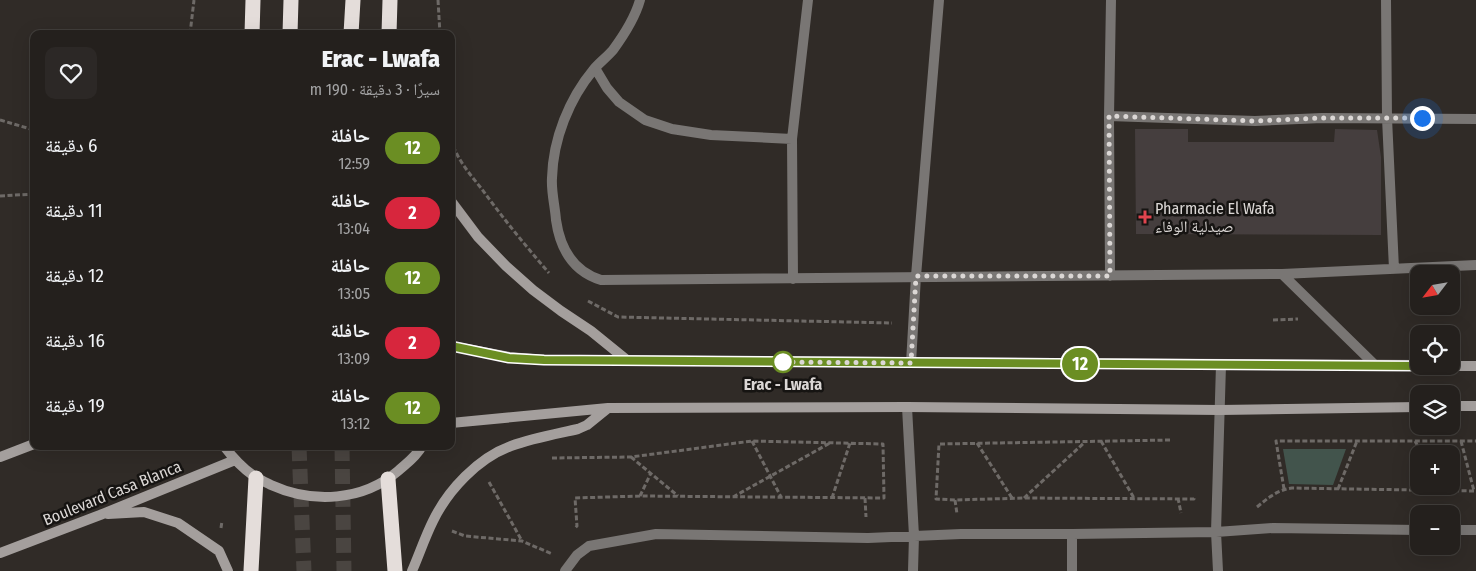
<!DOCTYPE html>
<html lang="ar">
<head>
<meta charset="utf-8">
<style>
	body { margin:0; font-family:"Fira Sans Condensed","Noto Naskh Arabic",sans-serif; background:#2c2826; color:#f1f3f6; direction:rtl; height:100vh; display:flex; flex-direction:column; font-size:19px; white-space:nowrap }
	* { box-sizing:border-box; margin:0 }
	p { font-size:16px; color:#a3a3a4 }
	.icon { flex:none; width:28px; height:28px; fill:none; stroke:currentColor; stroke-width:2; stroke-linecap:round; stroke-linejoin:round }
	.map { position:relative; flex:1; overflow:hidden; direction:ltr }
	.sheet { position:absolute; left:30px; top:30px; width:425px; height:420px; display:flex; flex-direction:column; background:#24201d; border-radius:10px; box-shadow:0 5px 20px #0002,0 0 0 1px #413e3b; direction:rtl }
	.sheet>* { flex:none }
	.badge { padding:0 10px; border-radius:16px; font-size:18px; line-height:32px }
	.needle { width:32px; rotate:239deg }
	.buttons { position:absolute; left:1410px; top:265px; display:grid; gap:10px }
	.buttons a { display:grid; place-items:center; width:50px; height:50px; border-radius:10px; background:#24201d; box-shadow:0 5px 20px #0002,0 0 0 1px #413e3b; font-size:25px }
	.you { position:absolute; width:25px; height:25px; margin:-12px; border:4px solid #fff; border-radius:50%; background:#1a73e8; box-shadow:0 0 0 8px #1a73e833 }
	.map>.badge { position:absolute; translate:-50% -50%; box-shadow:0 0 0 2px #fff }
	.round { display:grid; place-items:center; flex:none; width:52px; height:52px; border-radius:10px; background:#2c2826 }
	.summary { display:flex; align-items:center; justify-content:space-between; height:85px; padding:0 15px }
	h1 { font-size:24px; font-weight:800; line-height:38px }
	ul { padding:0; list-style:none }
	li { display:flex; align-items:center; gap:15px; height:65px; padding:0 15px }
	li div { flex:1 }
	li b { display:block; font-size:19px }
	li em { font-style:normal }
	li .badge { min-width:55px; font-weight:700; text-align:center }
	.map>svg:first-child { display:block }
	.green { fill:#42544c }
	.building { fill:#453e3e }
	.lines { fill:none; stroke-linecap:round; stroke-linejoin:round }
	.highway-tunnel { stroke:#4a4541; stroke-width:15; stroke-dasharray:15 8; stroke-linecap:butt }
	.path { stroke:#6e6a67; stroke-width:3; stroke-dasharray:5 2.5; stroke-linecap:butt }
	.street { stroke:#797674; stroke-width:10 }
	.secondary { stroke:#a49f9d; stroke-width:10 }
	.highway { stroke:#e4ddda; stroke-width:15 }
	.line-casing { stroke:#fff; stroke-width:11 }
	.line { stroke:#6b8e23; stroke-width:8 }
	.walk { stroke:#dbd7d5; stroke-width:5; stroke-dasharray:0 9 }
	.health-dot { fill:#e0444e; stroke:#161412; stroke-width:2 }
	.stop-dot { fill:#fff; stroke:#6b8e23; stroke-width:2.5 }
	.labels { text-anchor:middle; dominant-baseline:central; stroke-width:5; stroke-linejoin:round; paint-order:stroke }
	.poi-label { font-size:16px; fill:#dbd7d5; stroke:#161412; text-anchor:start }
	.stop-label { font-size:16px; font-weight:bold; fill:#dbd7d5; stroke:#161412 }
	.street-label { font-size:16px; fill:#dbd7d5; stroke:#161412 }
</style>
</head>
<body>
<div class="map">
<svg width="1476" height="571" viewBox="0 0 1476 571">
	<rect width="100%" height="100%" fill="#302b27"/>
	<path class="green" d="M1283 449H1346L1333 485 1289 484Z"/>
	<path class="building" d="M1135 129H1188V142H1334L1335 129 1377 130 1381 157V235L1136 234Z"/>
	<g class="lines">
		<path class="highway-tunnel" d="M299 446 304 571
			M342 446 344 571"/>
		<path class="path" d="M438 0 440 34
			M190 34 194 0
			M0 120 34 130
			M451 139C456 158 469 173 481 188 502 217 525 245 549 273
			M0 196 34 194
			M588 301 618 317 892 323
			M1273 320 1298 319
			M1170 440 939 444 936 499 955 500 1024 498 1194 499V498
			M752 441 781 497
			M1101 441 1134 498
			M1415 441 1422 454
			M1461 441 1474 491
			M977 443 1012 498
			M631 457 678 496
			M552 458 631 457 752 441 883 444 884 498 640 496 575 498 577 526 575 528
			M489 482 522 541
			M1284 489 1276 441H1476
			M1338 489 1357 441
			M640 496 651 473
			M733 497 830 443
			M832 498 850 443
			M865 498 866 517
			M1024 498 1085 442
			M1178 498 1181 513
			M955 500 957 514
			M1257 507C1268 498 1277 490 1292 488L1476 491
			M221 528 222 521
			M452 531 465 536 522 541 552 554"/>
		<path class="street" d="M640 0C635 18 624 35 613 50 607 57 600 62 594 69 569 99 553 139 552 178 551 191 555 206 556 220 560 248 572 271 601 280L1282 274 1476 265
			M1386 0 1387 118 1394 269
			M595 68 607 88 619 102 645 120 672 129 711 135 792 139
			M1109 116 1255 121 1322 118 1476 119
			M1282 274 1375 365
			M1110 276 1109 116 1111 0
			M793 279 792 139 808 0
			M911 363 916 276 939 0
			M907 407 914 536 913 571
			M1451 530H1476
			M1072 534 1216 532 1273 528 1419 530
			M565 571 577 555 589 546 656 534 868 538 961 534H1072V571
			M1218 571 1216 532 1221 365"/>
		<path class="secondary" d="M451 201 478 237 506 266 533 290 561 311 591 331 628 361
			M451 346 509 357 544 360 1419 365
			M1451 366H1476
			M1451 406H1476
			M451 423 608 408 907 407 1220 410 1419 407
			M224 446C233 458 242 468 254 476 259 480 266 482 271 485 313 504 363 501 398 471 407 463 416 457 422 446
			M0 457 34 444
			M108 514 144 512 178 523 219 551 228 571
			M0 553 100 515 235 460
			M412 571C419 555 425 537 433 521 448 490 478 458 511 446 533 438 556 434 578 429L587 425 608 408"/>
		<path class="highway" d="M252 34 253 0
			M290 34 291 0
			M351 34 353 0
			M389 34 390 0
			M388 479 395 571
			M251 571 256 478"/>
	</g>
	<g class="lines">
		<defs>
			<path id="line" d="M451 346 509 358 544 360 1419 366"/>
		</defs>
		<use href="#line" class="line-casing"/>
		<use href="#line" class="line"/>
		<path class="walk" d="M783 362H779L911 363 916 276H1110L1109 116 1255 121 1322 118H1422"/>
	</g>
	<path class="health-dot" d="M1142.5 209.5h5v5h5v5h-5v5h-5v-5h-5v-5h5z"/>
	<circle class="stop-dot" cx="783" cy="362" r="10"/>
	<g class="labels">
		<g class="poi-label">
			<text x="1155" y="208">Pharmacie El Wafa<tspan x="1155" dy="18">صيدلية الوفاء</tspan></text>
		</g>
		<g class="stop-label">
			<text x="783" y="384">Erac - Lwafa</text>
		</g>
		<g class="street-label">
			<text transform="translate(112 493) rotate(-22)">Boulevard Casa Blanca</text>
		</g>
	</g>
</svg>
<div class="buttons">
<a><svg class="needle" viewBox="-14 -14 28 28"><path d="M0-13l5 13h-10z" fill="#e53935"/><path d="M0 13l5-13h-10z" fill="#a3a3a4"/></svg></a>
<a><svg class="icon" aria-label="locate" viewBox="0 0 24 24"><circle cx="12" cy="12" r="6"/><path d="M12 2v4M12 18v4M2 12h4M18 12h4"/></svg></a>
<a><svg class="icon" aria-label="layers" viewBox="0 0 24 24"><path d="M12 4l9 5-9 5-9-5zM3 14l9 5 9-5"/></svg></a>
<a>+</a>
<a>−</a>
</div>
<div class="you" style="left:1422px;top:118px"></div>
<b class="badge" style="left:1080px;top:364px;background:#6b8e23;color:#fff">12</b>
<section class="sheet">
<div class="summary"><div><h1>Erac - Lwafa</h1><p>سيرًا · 3 دقيقة · 190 m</p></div><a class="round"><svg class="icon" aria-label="heart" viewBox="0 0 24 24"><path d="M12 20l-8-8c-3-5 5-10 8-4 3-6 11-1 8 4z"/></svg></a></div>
<ul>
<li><span class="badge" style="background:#6b8e23;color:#fff">12</span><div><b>حافلة</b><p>12:59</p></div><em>6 دقيقة</em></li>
<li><span class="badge" style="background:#d7263d;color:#fff">2</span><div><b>حافلة</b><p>13:04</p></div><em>11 دقيقة</em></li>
<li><span class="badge" style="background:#6b8e23;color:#fff">12</span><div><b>حافلة</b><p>13:05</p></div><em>12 دقيقة</em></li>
<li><span class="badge" style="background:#d7263d;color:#fff">2</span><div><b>حافلة</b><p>13:09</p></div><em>16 دقيقة</em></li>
<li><span class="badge" style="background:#6b8e23;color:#fff">12</span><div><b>حافلة</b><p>13:12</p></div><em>19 دقيقة</em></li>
</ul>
</section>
</div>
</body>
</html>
